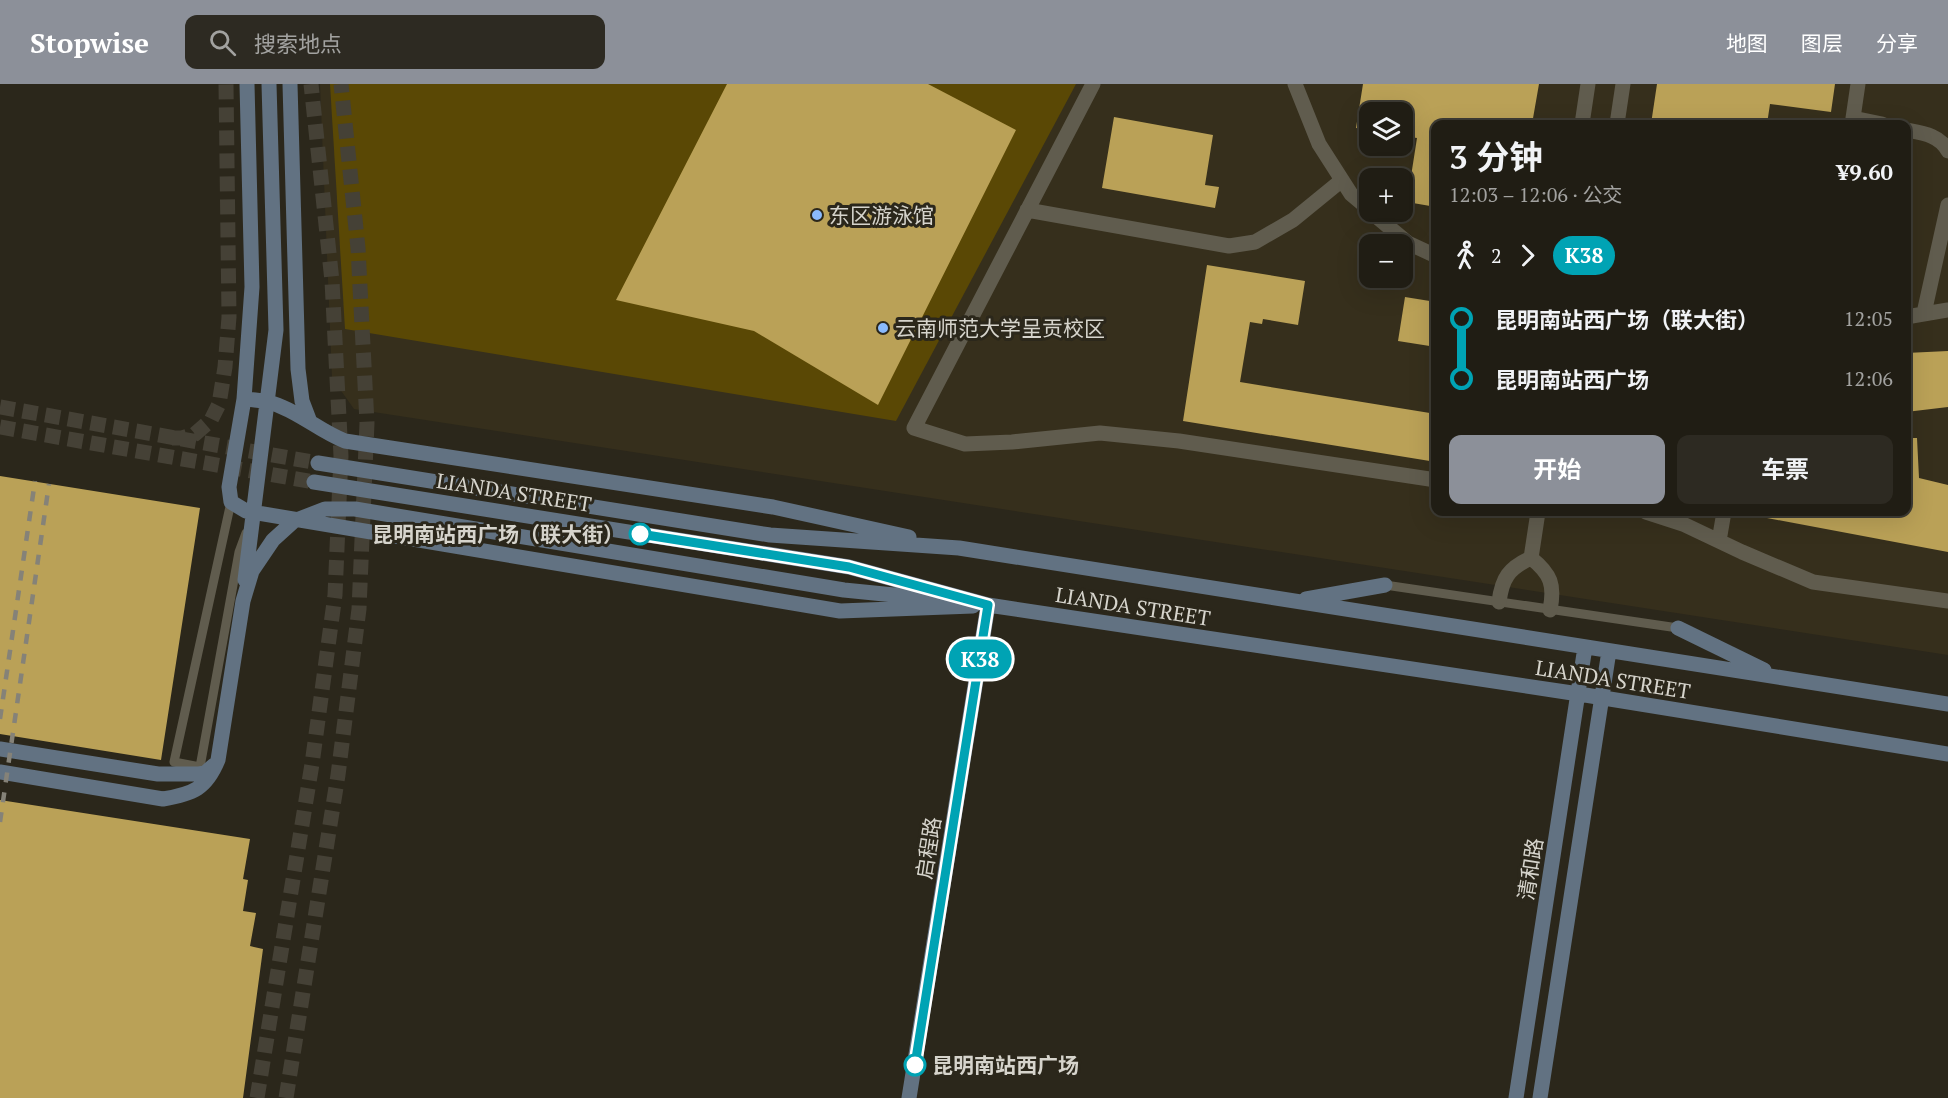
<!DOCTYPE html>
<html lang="zh">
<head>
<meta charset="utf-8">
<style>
	body { margin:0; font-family:"PT Serif","Noto Sans SC",serif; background:#2d2a22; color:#f1f3f6; height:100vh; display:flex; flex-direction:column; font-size:22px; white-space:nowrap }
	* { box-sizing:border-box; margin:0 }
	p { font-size:20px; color:#a2a2a0 }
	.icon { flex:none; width:33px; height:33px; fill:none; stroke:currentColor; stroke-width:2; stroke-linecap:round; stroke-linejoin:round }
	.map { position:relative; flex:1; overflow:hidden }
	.side { position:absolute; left:1431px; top:36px; width:480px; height:396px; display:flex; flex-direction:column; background:#201d14; border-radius:12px; box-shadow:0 6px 24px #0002,0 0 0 2px #3d3b34 }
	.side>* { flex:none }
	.badge { padding:0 12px; border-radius:20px; font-size:21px; line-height:39px }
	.fabs { position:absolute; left:1359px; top:18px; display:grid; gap:12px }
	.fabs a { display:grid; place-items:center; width:54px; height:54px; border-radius:12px; background:#201d14; box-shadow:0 6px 24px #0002,0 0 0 2px #3d3b34; font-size:30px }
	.map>.badge { position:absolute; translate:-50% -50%; box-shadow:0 0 0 3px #fff }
	.legs { display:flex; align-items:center; gap:9px; height:66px; padding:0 18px; font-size:20px }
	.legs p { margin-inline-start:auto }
	.head { display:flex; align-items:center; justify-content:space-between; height:102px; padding:0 18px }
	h1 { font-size:33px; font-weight:700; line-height:45px }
	.action { display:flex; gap:12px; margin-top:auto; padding:12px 18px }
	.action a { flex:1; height:69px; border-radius:12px; background:#8c9099; color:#fff; font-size:24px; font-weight:700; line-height:69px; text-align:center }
	.action a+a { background:#2d2a22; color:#f1f3f6 }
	ul { padding:0 18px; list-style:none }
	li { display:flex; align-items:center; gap:21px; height:60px; font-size:22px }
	li i { display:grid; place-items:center; width:9px; height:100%; margin:0 8px; background:currentColor }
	li i::after { content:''; width:15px; height:15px; margin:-8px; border:4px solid; border-radius:50%; background:#201d14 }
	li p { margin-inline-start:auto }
	li:first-child i { background:linear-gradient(#0000 50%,currentColor 0) }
	li:last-child i { background:linear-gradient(currentColor 50%,#0000 0) }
	header { display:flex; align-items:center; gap:36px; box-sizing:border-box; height:84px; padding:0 30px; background:#8c9099; color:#fff }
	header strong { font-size:28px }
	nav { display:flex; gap:33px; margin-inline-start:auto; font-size:21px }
	.search { width:420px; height:54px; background:#2d2a22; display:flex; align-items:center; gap:15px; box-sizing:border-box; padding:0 21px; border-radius:12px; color:#a2a2a0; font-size:22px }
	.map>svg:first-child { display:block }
	.built { fill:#362f1c; fill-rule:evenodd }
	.green { fill:#5a4805 }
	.building { fill:#baa157 }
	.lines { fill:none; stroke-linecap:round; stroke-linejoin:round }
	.secondary-tunnel { stroke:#454136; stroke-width:15; stroke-dasharray:15 8; stroke-linecap:butt }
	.primary-tunnel { stroke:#454136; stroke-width:15; stroke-dasharray:15 8; stroke-linecap:butt }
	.lane { stroke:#605c4e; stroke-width:9 }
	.street { stroke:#605c4e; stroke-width:15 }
	.secondary { stroke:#627282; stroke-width:15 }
	.rail { stroke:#858278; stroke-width:4.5; stroke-dasharray:10 10; stroke-linecap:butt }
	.line-1-casing { stroke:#fff; stroke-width:14 }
	.line-1 { stroke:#00a3b4; stroke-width:9 }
	.poi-dot { fill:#8abafc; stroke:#2b271b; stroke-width:2 }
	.stop-1-dot { fill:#fff; stroke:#00a3b4; stroke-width:3 }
	.labels { text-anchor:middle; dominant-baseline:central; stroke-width:6; stroke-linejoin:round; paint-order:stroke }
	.poi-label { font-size:21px; fill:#d6d4cc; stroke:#2b271b; text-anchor:start }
	.street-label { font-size:21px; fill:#d6d4cc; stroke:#2b271b }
	.stop-label { font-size:21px; font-weight:bold; fill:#d6d4cc; stroke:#2b271b; text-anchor:end }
</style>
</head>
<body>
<header>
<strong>Stopwise</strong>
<div class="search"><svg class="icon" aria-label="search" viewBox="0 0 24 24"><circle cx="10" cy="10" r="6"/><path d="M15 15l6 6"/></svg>搜索地点</div>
<nav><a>地图</a><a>图层</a><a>分享</a></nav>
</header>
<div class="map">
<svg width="1948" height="1014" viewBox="0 0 1948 1014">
	<rect width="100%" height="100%" fill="#2b271b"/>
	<path class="built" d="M320 0H1948V571L354 325 332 294ZM1370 28H1402V62H1370ZM1436 40H1906V428H1436ZM1370 94H1402V128H1370ZM1370 160H1402V194H1370Z"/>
	<path class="green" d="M330 0H1076L896 337 345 245Z"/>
	<path class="building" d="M727 0H928L1016 46 878 321 754 247 616 216Z
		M1363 0H1539L1532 40H1436V123L1407 118 1417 54 1402 52V28H1370V46L1356 44Z
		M1657 0H1835L1831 28 1770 20 1767 40H1651Z
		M1114 33 1213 51 1205 101 1219 103 1215 124 1102 104Z
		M1207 181 1305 197 1298 241 1263 235 1262 240 1250 238 1240 298 1436 330V378L1183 337Z
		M1405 213 1436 218V263L1398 257Z
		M1948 267V323L1906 328V269Z
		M1906 354H1917L1919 394 1948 401V468L1767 434 1768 428H1906Z
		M0 392 200 424 161 676 0 650Z
		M0 716 250 755 243 795 248 796 243 827 256 829 250 862 263 865 243 1014H0Z"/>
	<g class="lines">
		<path class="secondary-tunnel" d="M0 323 318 379
			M0 343 314 398
			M172 354H182L195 350 211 336 219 320 225 283 229 233 226 0"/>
		<path class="primary-tunnel" d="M257 1014 312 680 335 511 341 372 332 197 311 0
			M286 1014 338 691 359 525 367 339 358 164 341 0"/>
		<path class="lane" d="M231 418 174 678 200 683 239 468 246 449
			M1385 501 1678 544"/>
		<path class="street" d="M1093 0 914 344 965 360 1012 358 1100 349 1179 357 1436 396
			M1295 0 1319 60 1351 110 1370 126
			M1858 0 1853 34 1882 40
			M1582 40 1588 0
			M1617 40 1623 0
			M1906 46C1922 49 1940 51 1948 67
			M1027 126 1229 162 1255 158 1293 136 1342 96
			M1371 128 1408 159 1436 172
			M1924 229 1948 121
			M1906 233 1948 226
			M1646 428 1683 440 1742 468 1813 498 1948 517
			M1719 457 1724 428
			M1531 474C1551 490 1555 501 1550 526
			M1531 474 1538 428
			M1499 518C1502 494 1509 484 1531 474"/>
		<path class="secondary" d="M247 0 252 203 244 315 229 403 231 418 246 427 840 527 973 522
			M290 0 298 285 302 317 310 338
			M244 315C257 316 270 317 282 323 304 332 322 348 345 357L773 423 909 453
			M318 379 770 451 959 464 1948 620
			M314 398 849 483 988 521 1579 610 1948 670
			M245 496 276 246 269 0
			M1306 515 1385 501
			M1678 544 1764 586
			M0 665 158 690H199L205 689 214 681
			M0 688 163 715C193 710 206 705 218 676L243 517 252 487 273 456 294 437 325 425H355L844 506 944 516
			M909 1014 988 521
			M1516 1014 1585 563
			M1540 1014 1609 567"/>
		<path class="rail" d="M0 635 35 397
			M0 738 49 400"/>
	</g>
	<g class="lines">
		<defs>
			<path id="line-1" d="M640 450 849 483 988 521 915 981"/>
		</defs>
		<use href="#line-1" class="line-1-casing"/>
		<use href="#line-1" class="line-1"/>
	</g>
	<g class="poi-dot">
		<circle cx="817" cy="131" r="6"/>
		<circle cx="883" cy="244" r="6"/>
	</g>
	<g class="stop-1-dot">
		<circle cx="640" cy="450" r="10"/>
		<circle cx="915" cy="981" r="10"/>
	</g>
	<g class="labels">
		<g class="poi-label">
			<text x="829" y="131">东区游泳馆</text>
			<text x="895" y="244">云南师范大学呈贡校区</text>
		</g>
		<g class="street-label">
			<text transform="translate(514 408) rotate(9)">LIANDA STREET</text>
			<text transform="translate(1133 522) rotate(9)">LIANDA STREET</text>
			<text transform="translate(1613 595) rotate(9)">LIANDA STREET</text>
			<text transform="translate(928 764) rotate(-81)">启程路</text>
			<text transform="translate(1530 785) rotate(-81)">清和路</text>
		</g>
		<g class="stop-label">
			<text x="624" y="450">昆明南站西广场（联大街）</text>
			<text x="932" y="981" text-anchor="start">昆明南站西广场</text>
		</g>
	</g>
</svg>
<div class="fabs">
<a><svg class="icon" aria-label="layers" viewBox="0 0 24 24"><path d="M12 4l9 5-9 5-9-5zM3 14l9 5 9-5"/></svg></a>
<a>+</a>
<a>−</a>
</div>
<b class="badge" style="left:980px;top:575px;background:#00a3b4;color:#fff">K38</b>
<section class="side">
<div class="head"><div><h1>3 分钟</h1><p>12:03 – 12:06 · 公交</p></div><b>¥9.60</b></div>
<div class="legs"><svg class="icon" aria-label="walk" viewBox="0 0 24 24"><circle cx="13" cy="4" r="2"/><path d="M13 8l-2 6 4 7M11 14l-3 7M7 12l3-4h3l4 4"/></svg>2<svg class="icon" aria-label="forward" viewBox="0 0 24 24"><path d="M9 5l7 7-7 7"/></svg><b class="badge" style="background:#00a3b4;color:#fff">K38</b></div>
<ul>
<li><i style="color:#00a3b4"></i><b>昆明南站西广场（联大街）</b><p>12:05</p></li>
<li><i style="color:#00a3b4"></i><b>昆明南站西广场</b><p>12:06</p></li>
</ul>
<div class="action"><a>开始</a><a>车票</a></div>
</section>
</div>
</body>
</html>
